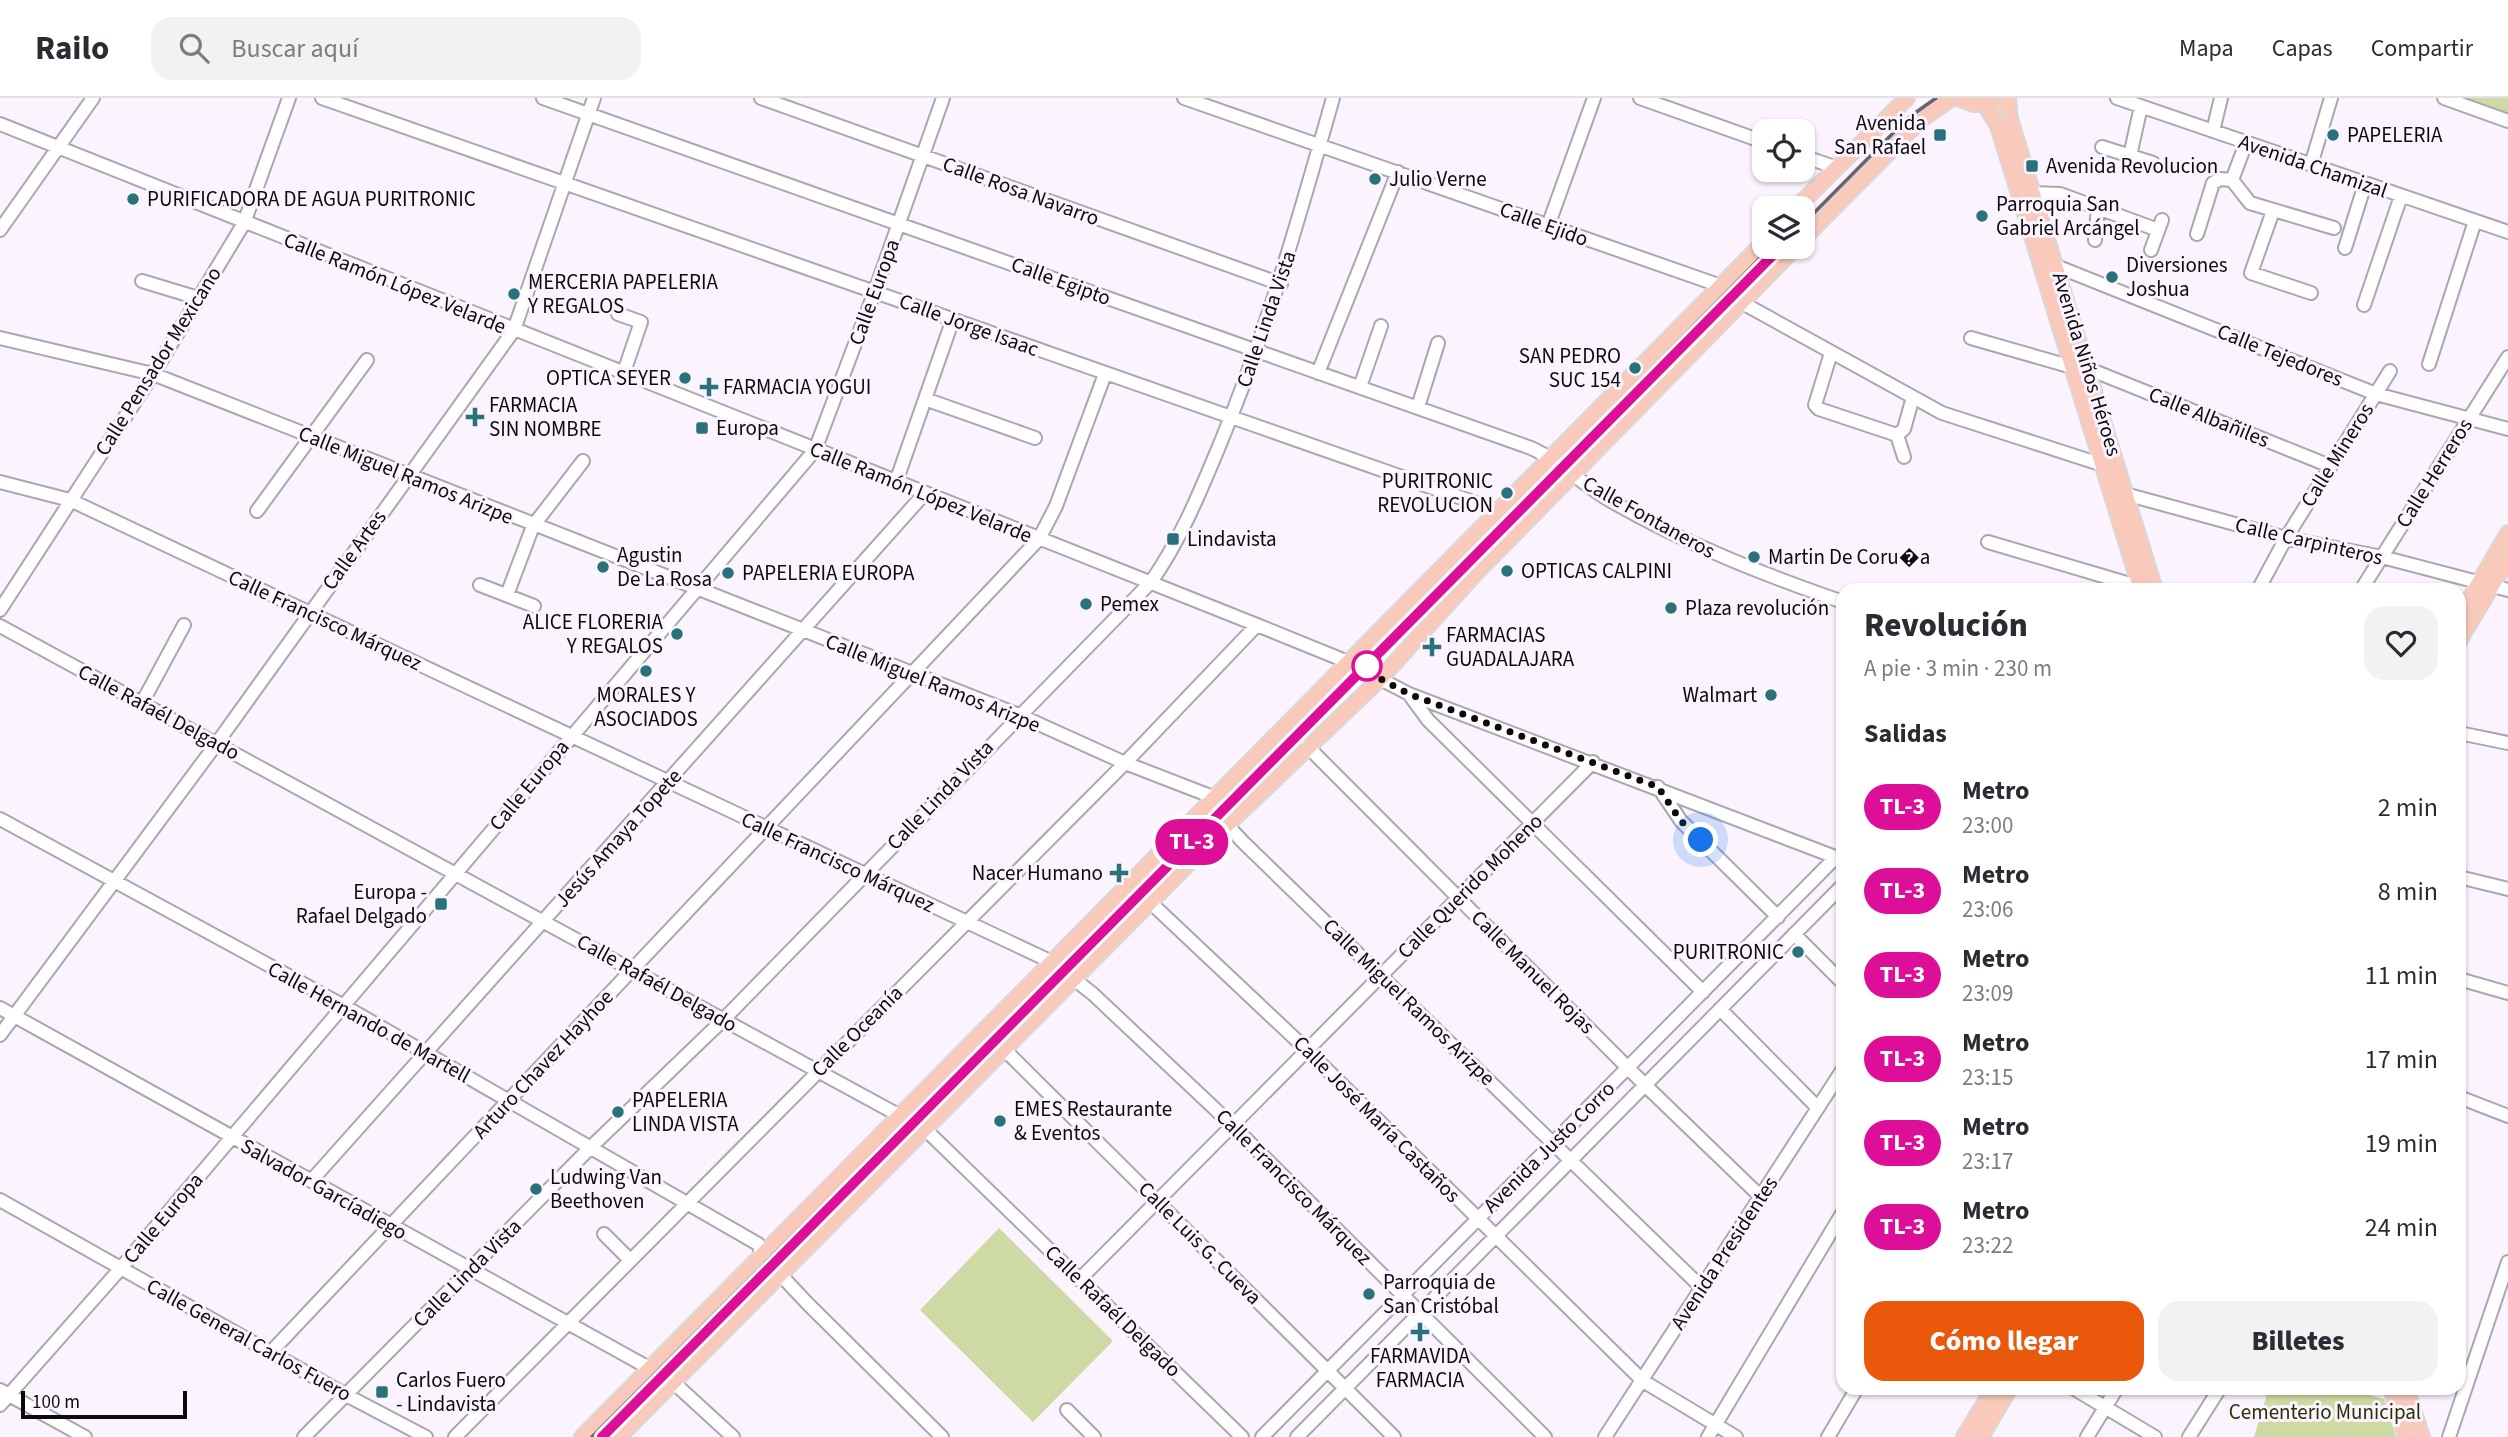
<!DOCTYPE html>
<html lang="es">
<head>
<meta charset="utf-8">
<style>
	body { margin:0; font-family:"Source Sans 3",sans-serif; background:#f2f2f3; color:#2b2b33; height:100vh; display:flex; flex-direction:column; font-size:26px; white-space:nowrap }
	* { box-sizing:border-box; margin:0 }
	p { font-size:23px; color:#7c7c81 }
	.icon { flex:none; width:38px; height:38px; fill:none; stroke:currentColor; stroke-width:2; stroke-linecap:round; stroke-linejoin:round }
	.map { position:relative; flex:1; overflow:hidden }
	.drawer { position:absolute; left:1836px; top:485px; width:630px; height:812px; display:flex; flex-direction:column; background:#fff; border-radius:21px; box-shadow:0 2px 5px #0004 }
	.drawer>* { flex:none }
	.badge { padding:0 14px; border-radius:23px; font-size:24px; line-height:46px }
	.buttons { position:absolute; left:1752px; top:21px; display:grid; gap:14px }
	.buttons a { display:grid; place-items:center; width:63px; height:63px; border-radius:14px; background:#fff; box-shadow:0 2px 5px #0004; font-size:35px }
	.scale { position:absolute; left:21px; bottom:18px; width:166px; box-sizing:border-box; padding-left:7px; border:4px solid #0d0a0e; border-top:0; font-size:19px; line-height:24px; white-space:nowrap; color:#0d0a0e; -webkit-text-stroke:5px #fbf4fe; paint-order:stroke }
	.you { position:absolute; width:35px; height:35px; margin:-18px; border:5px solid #fff; border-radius:50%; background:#1a73e8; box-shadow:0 0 0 10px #1a73e833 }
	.map>.badge { position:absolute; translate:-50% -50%; box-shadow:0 0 0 4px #fff }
	h2 { padding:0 28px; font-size:26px; line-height:63px }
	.round { display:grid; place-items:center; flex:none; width:74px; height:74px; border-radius:21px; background:#f2f2f3 }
	.headline { display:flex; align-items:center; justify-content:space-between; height:119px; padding:0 28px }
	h1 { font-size:33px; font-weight:800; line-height:52px }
	.primary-button { display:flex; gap:14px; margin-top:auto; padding:14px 28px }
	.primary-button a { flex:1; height:80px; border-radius:21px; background:#ea580c; color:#fff; font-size:28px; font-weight:800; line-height:80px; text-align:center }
	.primary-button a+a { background:#f2f2f3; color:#2b2b33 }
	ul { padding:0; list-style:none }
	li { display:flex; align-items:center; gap:21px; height:84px; padding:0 28px }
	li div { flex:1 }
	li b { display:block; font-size:26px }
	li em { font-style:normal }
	li .badge { min-width:77px; font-weight:700; text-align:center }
	header { display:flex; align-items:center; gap:42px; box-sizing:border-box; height:98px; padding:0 35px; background:#fff; border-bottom:2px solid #e1e1e2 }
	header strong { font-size:33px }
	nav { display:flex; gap:38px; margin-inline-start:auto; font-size:24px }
	.search { width:490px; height:63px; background:#f2f2f3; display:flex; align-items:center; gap:18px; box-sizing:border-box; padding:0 24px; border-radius:21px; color:#7c7c81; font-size:26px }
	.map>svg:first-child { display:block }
	.green { fill:#cedaa3 }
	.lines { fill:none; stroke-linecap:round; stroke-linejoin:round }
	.minor-casing { stroke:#ada5af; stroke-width:16 }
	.major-casing { stroke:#d8d8d8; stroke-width:18 }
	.minor { stroke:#fff; stroke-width:12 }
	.major { stroke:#f9cabb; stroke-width:14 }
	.rail { stroke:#69646b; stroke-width:3.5 }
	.line-casing { stroke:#fff; stroke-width:16 }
	.line { stroke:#dd0e98; stroke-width:10 }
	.walk { stroke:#0d0a0e; stroke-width:7; stroke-dasharray:0 12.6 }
	.poi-dot { fill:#29727b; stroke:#fbf4fe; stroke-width:2.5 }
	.stop-dot { fill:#fff; stroke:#dd0e98; stroke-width:3.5 }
	.labels { text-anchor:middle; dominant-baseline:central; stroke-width:6; stroke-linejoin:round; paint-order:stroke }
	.poi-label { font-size:21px; fill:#0d0a0e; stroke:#fbf4fe; text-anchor:start }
	.street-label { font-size:21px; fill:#0d0a0e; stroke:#fbf4fe }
	.park-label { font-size:21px; fill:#2a3105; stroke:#fbf4fe }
</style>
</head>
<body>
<header>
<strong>Railo</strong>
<div class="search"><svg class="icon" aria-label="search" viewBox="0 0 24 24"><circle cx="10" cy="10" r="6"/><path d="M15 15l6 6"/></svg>Buscar aquí</div>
<nav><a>Mapa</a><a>Capas</a><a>Compartir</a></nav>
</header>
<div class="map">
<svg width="2508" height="1339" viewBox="0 0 2508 1339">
	<rect width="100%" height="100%" fill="#fbf4fe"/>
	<path class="green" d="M2448 0H2508V21Z
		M999 1130 1113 1243 1033 1324 920 1212Z
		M2269 1290H2344L2384 1301 2396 1339H2254Z"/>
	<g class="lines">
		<defs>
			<path id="minor" d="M322 0 1496 412
				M543 0 1531 350C1560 363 1583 387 1611 403 1686 446 1762 476 1843 504
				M761 0 1281 186
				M1184 0 1721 188 1748 208 1942 315 2103 367
				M1640 0 1764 44
				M2117 0 2508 134
				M2444 0 2508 23
				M0 26 1257 527 1348 564 1409 596 1843 762
				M2213 33 2221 0
				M2102 49 2153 65
				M1802 58 1835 69
				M2130 58 2141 8
				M2311 67 2331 0
				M2232 82 2246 45
				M2033 95 2060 96 2158 132
				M2273 113 2251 175 2311 195
				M1548 128 1594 0
				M0 132 93 0
				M2197 136 2213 85 2220 81 2232 82 2250 105 2334 130
				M2095 142 2098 110
				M2345 150 2365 86
				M2151 152 2162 122
				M2056 168 2376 296 2508 331
				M142 183 198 200
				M2364 207 2401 98
				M618 216 641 224 624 274
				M0 240 153 276 1019 617 1125 665 1213 699 1227 727 1244 745 1701 1189
				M1971 240 2072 269
				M1831 255 1815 307 1819 311 1897 337
				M2429 266 2475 123
				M2089 271 2330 368
				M1318 275 1398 74
				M1360 289 1381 228
				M925 301 1035 340
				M1418 309 1438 245
				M1897 337 1904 331 1913 299
				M1897 337 1904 359
				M0 384 70 402 1052 864 1093 896 1232 1027 1545 1339
				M896 384 953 221
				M2118 394 2286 440 2382 459 2508 492
				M257 413 367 262
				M1988 444 2140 489
				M480 487 534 508
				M2258 492 2286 440 2390 273
				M2361 492 2508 259
				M507 497 533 428 583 363
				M0 512 153 276 244 125 289 0
				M0 528 926 1032 1242 1339
				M1409 596 1428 622 1703 894
				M142 605 184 527
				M2459 635 2508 645
				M1307 648 1645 987 1761 1099
				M1658 689 1681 723 1778 819
				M0 721 344 908 758 1146 762 1157 807 1205 942 1339
				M2459 779 2508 791
				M1150 804 1307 952 1643 1283 1736 1339
				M1794 836 1843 885
				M2459 881 2508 895
				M0 910 649 1270
				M1720 911 1818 1010
				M0 937 217 645 514 232 594 0
				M1005 952 1394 1339
				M2459 999 2508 1018
				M311 1083 925 395
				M0 1102 346 1297 426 1339
				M604 1136 630 1162
				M1081 1180 1593 664
				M270 1255 1039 441 1056 408 1105 276
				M673 1284 733 1339
				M2073 1290 2155 1339
				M0 1292 85 1339
				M0 1307 121 1170 815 352 875 193 943 0
				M1067 1312 1094 1339
				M304 1339 590 1050 723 922 1151 484C1181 441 1200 394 1220 346 1268 230 1299 120 1333 0
				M455 1339 1125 665 1257 527
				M1262 1339 1836 759
				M1297 1339 1843 787
				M1605 1339 1843 971
				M1708 1339 1843 1114
				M1828 1339 1857 1290
				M2087 1339 2117 1290
				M2189 1339 2220 1290
				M2449 1339 2508 1164"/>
			<path id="major" d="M1958 0 1974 6H1994
				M2008 0 2010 21 2155 492
				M1985 7 1998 28 2141 492
				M1796 110 1907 0
				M1802 142 1922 21 1952 0
				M2459 519 2508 435
				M2459 543 2508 461
				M2391 1290 2406 1339
				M2406 1290 2422 1339
				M582 1339 1764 144
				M619 1339 1227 727 1380 581 1476 475 1796 149
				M1964 1339 1994 1290
				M1981 1339 2010 1290"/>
		</defs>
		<use href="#minor" class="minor-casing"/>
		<use href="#major" class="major-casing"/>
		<use href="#minor" class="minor"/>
		<use href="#major" class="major"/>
		<path class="rail" d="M1802 127 1908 20 1936 0
			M592 1339 1351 577 1771 149"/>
	</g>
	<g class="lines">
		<defs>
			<path id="line" d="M602 1339 1781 149"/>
		</defs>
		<use href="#line" class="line-casing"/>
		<use href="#line" class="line"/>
		<path class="walk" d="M1367 568 1364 572 1409 596 1658 689 1681 723 1701 742"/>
	</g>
	<g class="poi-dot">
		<rect x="1933" y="30" width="14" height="14" rx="3.5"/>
		<circle cx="2333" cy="37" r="7"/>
		<rect x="2025" y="61" width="14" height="14" rx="3.5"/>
		<circle cx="1375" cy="81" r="7"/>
		<circle cx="133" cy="101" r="7"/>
		<circle cx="1982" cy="118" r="7"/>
		<circle cx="2112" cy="179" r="7"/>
		<circle cx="514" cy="196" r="7"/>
		<circle cx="1635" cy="270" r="7"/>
		<circle cx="685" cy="280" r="7"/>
		<path d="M705.5 278.5h7v7h7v7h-7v7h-7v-7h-7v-7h7z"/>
		<path d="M471.5 308.5h7v7h7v7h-7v7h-7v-7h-7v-7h7z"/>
		<rect x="695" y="323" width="14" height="14" rx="3.5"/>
		<circle cx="1507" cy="395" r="7"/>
		<rect x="1166" y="434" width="14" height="14" rx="3.5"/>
		<circle cx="1754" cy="459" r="7"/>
		<circle cx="603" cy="469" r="7"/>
		<circle cx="1507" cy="473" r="7"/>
		<circle cx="728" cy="475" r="7"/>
		<circle cx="1086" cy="506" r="7"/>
		<circle cx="1671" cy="510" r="7"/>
		<circle cx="677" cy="536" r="7"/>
		<path d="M1428.5 538.5h7v7h7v7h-7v7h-7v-7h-7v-7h7z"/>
		<circle cx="646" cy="573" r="7"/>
		<circle cx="1771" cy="597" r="7"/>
		<path d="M1115.5 764.5h7v7h7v7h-7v7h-7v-7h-7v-7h7z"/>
		<rect x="434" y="799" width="14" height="14" rx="3.5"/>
		<circle cx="1798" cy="854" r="7"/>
		<circle cx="618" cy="1014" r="7"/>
		<circle cx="1000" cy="1023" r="7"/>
		<circle cx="536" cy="1091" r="7"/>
		<circle cx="1369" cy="1196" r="7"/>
		<path d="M1416.5 1223.5h7v7h7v7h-7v7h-7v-7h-7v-7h7z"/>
		<rect x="375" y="1287" width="14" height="14" rx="3.5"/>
	</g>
	<circle class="stop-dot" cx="1367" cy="568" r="14"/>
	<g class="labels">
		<g class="poi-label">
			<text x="1926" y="25" text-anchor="end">Avenida<tspan x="1926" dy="24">San Rafael</tspan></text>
			<text x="2347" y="37">PAPELERIA</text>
			<text x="2046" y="68">Avenida Revolucion</text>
			<text x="1389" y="81">Julio Verne</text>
			<text x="147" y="101">PURIFICADORA DE AGUA PURITRONIC</text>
			<text x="1996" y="106">Parroquia San<tspan x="1996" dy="24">Gabriel Arcángel</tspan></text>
			<text x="2126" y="167">Diversiones<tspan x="2126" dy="24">Joshua</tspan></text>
			<text x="528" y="184">MERCERIA PAPELERIA<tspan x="528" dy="24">Y REGALOS</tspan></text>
			<text x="1621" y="258" text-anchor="end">SAN PEDRO<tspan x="1621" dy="24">SUC 154</tspan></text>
			<text x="671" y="280" text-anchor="end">OPTICA SEYER</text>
			<text x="723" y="289">FARMACIA YOGUI</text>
			<text x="489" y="307">FARMACIA<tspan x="489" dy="24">SIN NOMBRE</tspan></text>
			<text x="716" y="330">Europa</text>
			<text x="1493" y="383" text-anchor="end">PURITRONIC<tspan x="1493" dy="24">REVOLUCION</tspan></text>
			<text x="1187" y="441">Lindavista</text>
			<text x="617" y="457">Agustin<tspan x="617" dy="24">De La Rosa</tspan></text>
			<text x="1768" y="459">Martin De Coru�a</text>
			<text x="1521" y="473">OPTICAS CALPINI</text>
			<text x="742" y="475">PAPELERIA EUROPA</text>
			<text x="1100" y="506">Pemex</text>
			<text x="1685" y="510">Plaza revolución</text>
			<text x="663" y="524" text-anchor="end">ALICE FLORERIA<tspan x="663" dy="24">Y REGALOS</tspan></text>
			<text x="1446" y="537">FARMACIAS<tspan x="1446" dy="24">GUADALAJARA</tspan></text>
			<text x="646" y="597" text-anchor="middle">MORALES Y<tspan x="646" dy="24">ASOCIADOS</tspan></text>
			<text x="1757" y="597" text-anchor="end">Walmart</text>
			<text x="1103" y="775" text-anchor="end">Nacer Humano</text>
			<text x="427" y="794" text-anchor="end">Europa -<tspan x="427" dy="24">Rafael Delgado</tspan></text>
			<text x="1784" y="854" text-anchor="end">PURITRONIC</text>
			<text x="632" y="1002">PAPELERIA<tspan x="632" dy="24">LINDA VISTA</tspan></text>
			<text x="1014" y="1011">EMES Restaurante<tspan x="1014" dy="24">&amp; Eventos</tspan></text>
			<text x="550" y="1079">Ludwing Van<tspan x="550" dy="24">Beethoven</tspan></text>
			<text x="1383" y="1184">Parroquia de<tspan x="1383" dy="24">San Cristóbal</tspan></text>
			<text x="1420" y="1258" text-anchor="middle">FARMAVIDA<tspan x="1420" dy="24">FARMACIA</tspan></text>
			<text x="396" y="1282">Carlos Fuero<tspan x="396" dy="24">- Lindavista</tspan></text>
		</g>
		<g class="street-label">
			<text transform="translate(2313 68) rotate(19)">Avenida Chamizal</text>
			<text transform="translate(1021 93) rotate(20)">Calle Rosa Navarro</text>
			<text transform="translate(1544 126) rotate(20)">Calle Ejido</text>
			<text transform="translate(1061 183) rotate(20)">Calle Egipto</text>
			<text transform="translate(395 185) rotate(22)">Calle Ramón López Velarde</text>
			<text transform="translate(874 194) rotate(-70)">Calle Europa</text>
			<text transform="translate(1266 221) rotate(-71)">Calle Linda Vista</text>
			<text transform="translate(969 227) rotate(20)">Calle Jorge Isaac</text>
			<text transform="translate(2280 257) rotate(22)">Calle Tejedores</text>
			<text transform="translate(158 263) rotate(-58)">Calle Pensador Mexicano</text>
			<text transform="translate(2087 266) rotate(73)">Avenida Niños Héroes</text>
			<text transform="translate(2209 319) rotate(22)">Calle Albañiles</text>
			<text transform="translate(2337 357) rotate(-58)">Calle Mineros</text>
			<text transform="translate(2434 375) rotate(-58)">Calle Herreros</text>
			<text transform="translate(406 377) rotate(22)">Calle Miguel Ramos Arizpe</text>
			<text transform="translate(921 394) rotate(22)">Calle Ramón López Velarde</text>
			<text transform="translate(1649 419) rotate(29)">Calle Fontaneros</text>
			<text transform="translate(2309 443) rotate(13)">Calle Carpinteros</text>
			<text transform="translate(354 452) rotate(-54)">Calle Artes</text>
			<text transform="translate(325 522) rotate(25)">Calle Francisco Márquez</text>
			<text transform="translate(933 585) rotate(22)">Calle Miguel Ramos Arizpe</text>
			<text transform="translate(159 614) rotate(28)">Calle Rafaél Delgado</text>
			<text transform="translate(529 687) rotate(-50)">Calle Europa</text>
			<text transform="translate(940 697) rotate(-46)">Calle Linda Vista</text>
			<text transform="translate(618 740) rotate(-48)">Jesús Amaya Topete</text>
			<text transform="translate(838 764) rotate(25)">Calle Francisco Márquez</text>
			<text transform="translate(1470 788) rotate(-45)">Calle Querido Moheno</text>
			<text transform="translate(1533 874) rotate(45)">Calle Manuel Rojas</text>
			<text transform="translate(657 885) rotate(29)">Calle Rafaél Delgado</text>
			<text transform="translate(1409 904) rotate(44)">Calle Miguel Ramos Arizpe</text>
			<text transform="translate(369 924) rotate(29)">Calle Hernando de Martell</text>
			<text transform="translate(857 933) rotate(-45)">Calle Oceanía</text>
			<text transform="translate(543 966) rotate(-47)">Arturo Chavez Hayhoe</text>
			<text transform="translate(1377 1021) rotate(45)">Calle José María Castaños</text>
			<text transform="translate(1549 1049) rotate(-45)">Avenida Justo Corro</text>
			<text transform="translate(1294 1089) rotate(45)">Calle Francisco Márquez</text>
			<text transform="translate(324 1091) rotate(29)">Salvador Garcíadiego</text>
			<text transform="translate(163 1120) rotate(-50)">Calle Europa</text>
			<text transform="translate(1200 1145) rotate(45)">Calle Luis G. Cueva</text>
			<text transform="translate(1724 1155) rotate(-57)">Avenida Presidentes</text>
			<text transform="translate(467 1175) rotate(-45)">Calle Linda Vista</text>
			<text transform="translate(1113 1213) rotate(44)">Calle Rafaél Delgado</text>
			<text transform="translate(249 1242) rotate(29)">Calle General Carlos Fuero</text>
		</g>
		<g class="park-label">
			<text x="2325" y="1314">Cementerio Municipal</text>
		</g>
	</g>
</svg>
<div class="buttons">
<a><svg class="icon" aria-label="locate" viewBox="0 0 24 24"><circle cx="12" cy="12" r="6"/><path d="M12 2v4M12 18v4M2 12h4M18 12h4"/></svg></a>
<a><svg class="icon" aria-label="layers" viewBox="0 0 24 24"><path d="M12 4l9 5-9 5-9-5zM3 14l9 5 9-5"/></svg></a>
</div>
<div class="scale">100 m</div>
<div class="you" style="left:1701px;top:742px"></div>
<b class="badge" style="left:1192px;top:744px;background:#dd0e98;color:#fff">TL-3</b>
<section class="drawer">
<div class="headline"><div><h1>Revolución</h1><p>A pie · 3 min · 230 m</p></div><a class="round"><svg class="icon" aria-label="heart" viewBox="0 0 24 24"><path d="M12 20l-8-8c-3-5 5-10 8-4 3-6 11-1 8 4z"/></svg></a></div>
<h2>Salidas</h2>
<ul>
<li><span class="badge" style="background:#dd0e98;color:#fff">TL-3</span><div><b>Metro</b><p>23:00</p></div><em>2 min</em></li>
<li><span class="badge" style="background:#dd0e98;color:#fff">TL-3</span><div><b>Metro</b><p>23:06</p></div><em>8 min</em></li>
<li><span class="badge" style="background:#dd0e98;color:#fff">TL-3</span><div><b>Metro</b><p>23:09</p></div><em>11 min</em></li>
<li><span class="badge" style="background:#dd0e98;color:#fff">TL-3</span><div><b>Metro</b><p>23:15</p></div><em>17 min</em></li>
<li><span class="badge" style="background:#dd0e98;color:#fff">TL-3</span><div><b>Metro</b><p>23:17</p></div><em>19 min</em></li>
<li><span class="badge" style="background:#dd0e98;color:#fff">TL-3</span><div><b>Metro</b><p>23:22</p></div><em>24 min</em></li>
</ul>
<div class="primary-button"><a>Cómo llegar</a><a>Billetes</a></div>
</section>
</div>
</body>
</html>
